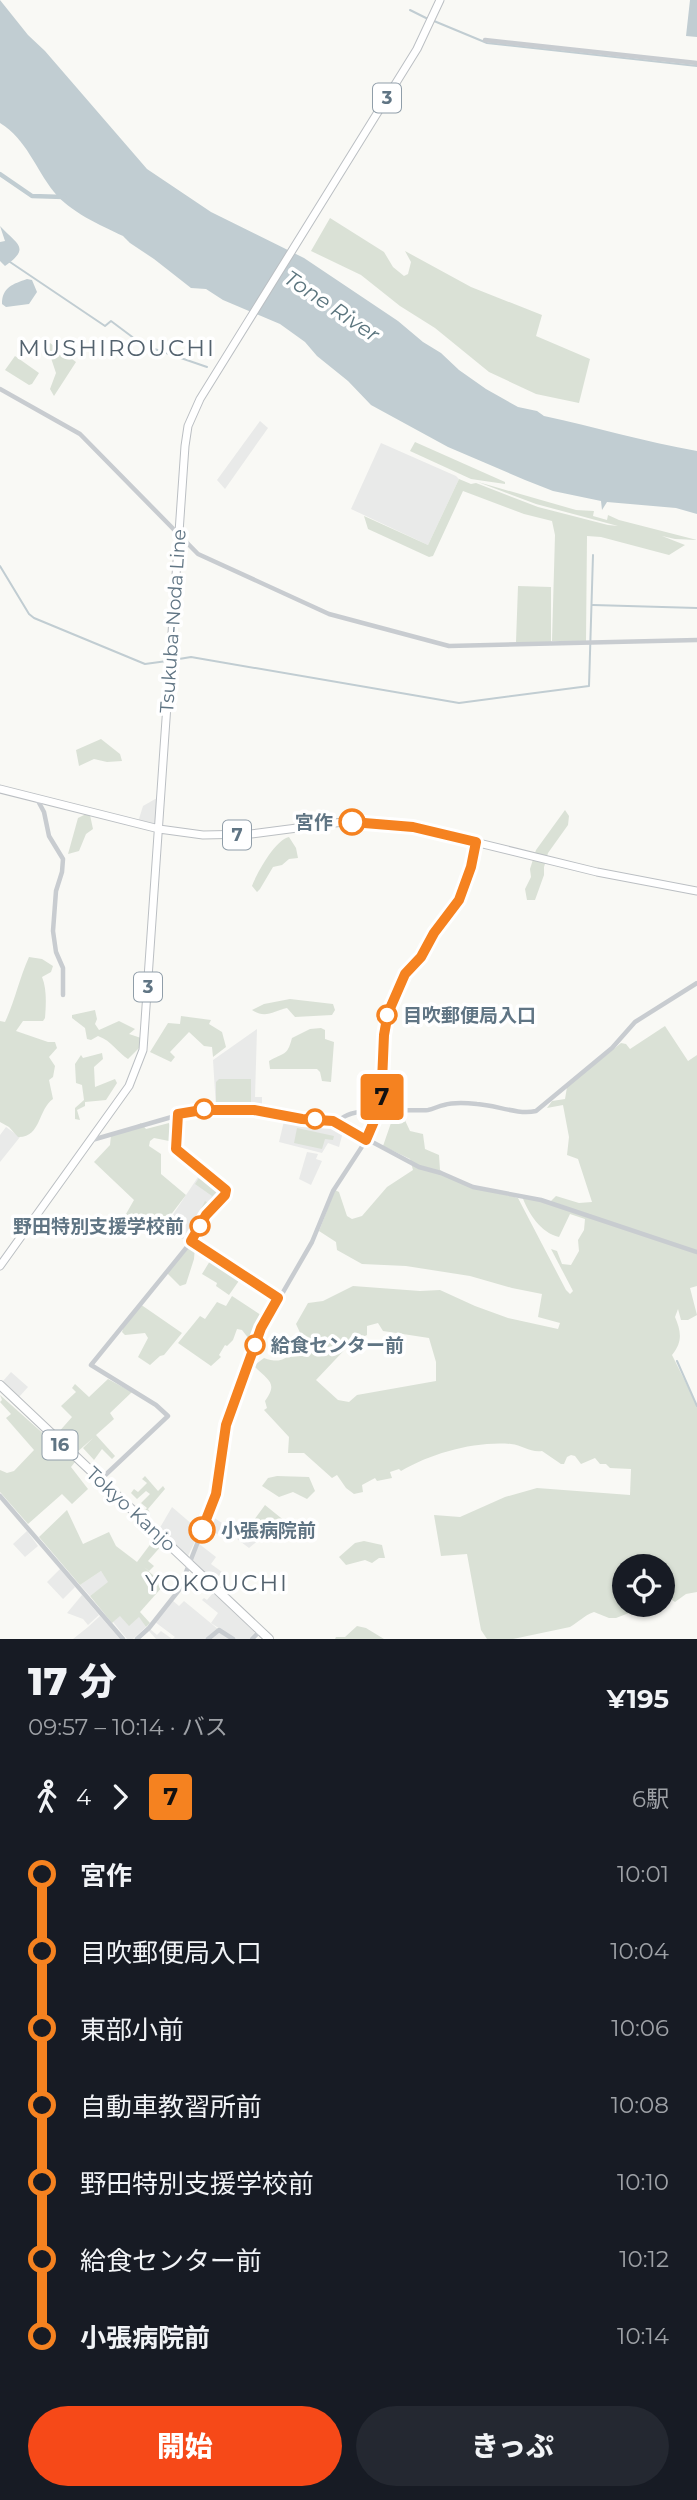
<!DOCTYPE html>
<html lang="ja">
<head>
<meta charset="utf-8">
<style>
	body { margin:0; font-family:Montserrat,"Noto Sans JP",sans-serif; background:#242831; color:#f1f3f6; height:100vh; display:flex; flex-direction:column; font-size:26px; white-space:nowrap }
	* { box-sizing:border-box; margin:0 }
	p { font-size:23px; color:#9ea1a6 }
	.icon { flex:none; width:38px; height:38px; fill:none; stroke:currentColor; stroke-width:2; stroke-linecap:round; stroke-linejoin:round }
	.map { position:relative; height:1639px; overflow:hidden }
	.panel { display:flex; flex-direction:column; background:#171b24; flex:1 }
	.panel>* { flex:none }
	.badge { padding:0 14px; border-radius:5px; font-size:24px; line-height:46px }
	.buttons { position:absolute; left:612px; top:1554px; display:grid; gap:14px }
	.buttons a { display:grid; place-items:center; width:63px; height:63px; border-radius:50%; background:#171b24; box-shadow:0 2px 5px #0004; font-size:35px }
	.map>.badge { position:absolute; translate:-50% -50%; box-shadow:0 0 0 4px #fff }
	.legs { display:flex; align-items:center; gap:10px; height:77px; padding:0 28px; font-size:23px }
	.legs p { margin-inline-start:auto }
	.headline { display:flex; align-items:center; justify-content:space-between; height:119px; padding:0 28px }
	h1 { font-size:38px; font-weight:800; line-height:52px }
	.button { display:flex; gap:14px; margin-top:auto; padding:14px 28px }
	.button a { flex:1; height:80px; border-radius:42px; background:#f64918; color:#fff; font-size:28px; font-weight:800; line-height:80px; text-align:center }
	.button a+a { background:#242831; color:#f1f3f6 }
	ul { padding:0 28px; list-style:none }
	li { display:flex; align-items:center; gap:24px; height:77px; font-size:26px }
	li i { display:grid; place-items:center; width:10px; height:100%; margin:0 9px; background:currentColor }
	li i::after { content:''; width:18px; height:18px; margin:-9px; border:5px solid; border-radius:50%; background:#171b24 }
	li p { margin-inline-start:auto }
	li:first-child i { background:linear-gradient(#0000 50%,currentColor 0) }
	li:last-child i { background:linear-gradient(currentColor 50%,#0000 0) }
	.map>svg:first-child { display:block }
	.built { fill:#e9eae9 }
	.green { fill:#dae1d6; fill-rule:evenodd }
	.water { fill:#c1cdd2 }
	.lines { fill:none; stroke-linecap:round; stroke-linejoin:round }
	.stream { stroke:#c1cdd2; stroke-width:2 }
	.river { stroke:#c1cdd2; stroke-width:4.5 }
	.major-casing { stroke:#bbbfc3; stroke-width:9 }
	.highway-casing { stroke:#babec1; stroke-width:10 }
	.minor { stroke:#c8ccd0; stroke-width:4.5 }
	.major { stroke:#fff; stroke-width:7 }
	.highway { stroke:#fff; stroke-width:8 }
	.line-1-casing { stroke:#fff; stroke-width:16 }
	.line-1 { stroke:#f58220; stroke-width:10 }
	.stop-1-dot { fill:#fff; stroke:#f58220; stroke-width:3.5 }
	.labels { text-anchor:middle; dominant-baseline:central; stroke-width:7; stroke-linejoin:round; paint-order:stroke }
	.shield { fill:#fff; stroke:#909ea9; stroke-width:2 }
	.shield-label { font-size:18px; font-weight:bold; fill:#607584 }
	.street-label { font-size:19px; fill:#607584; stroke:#fff }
	.stop-label { font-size:19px; font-weight:bold; fill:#607584; stroke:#fff; text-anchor:start }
	.water-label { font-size:21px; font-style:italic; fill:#5b757e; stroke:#fff }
	.quarter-label { font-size:23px; letter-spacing:2px; fill:#53626e; stroke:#fff }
</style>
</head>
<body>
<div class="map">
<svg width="697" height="1639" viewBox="0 0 697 1639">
	<rect width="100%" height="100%" fill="#f9f9f5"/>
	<path class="built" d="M260 421 268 428 225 489 217 480Z
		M381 443 456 476 459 479 428 545 351 509Z
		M157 798V824L153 826 138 822 143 806Z
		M257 1029 255 1097H262V1110L216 1108 213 1060Z
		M285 1117 327 1122 344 1128 339 1147 328 1143 322 1153 279 1142Z
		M6 1127 20 1137 0 1162V1135Z
		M307 1152 318 1154 316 1159 322 1161 311 1185 299 1179Z
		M202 1171 222 1186 192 1236 186 1240 162 1231Z
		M11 1372 28 1387 19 1397 3 1381Z
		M172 1507 200 1531 188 1556 186 1557 158 1531Z
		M210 1515 231 1529 236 1522 260 1539 249 1548 229 1533 224 1539 206 1526Z
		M27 1531 38 1546 25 1557 13 1544Z
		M198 1543 216 1557 211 1564 222 1572 213 1583 192 1563V1560Z
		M60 1569 75 1587 63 1599 47 1582Z
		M101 1571 109 1582 90 1596 80 1585Z
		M213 1593 255 1632 249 1639H235L211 1623 218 1613 202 1600 204 1598 207 1600Z
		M82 1595 99 1615 88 1625 83 1619 67 1613Z
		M172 1600 179 1606 184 1601 230 1639H156L148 1630 150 1629 157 1635 161 1631 172 1639 175 1637 155 1622Z
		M120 1615 139 1616 146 1627 133 1639H127L113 1622Z
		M100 1616 120 1639H73L88 1627Z"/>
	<path class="green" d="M330 218 384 252 393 267 404 276 408 274 411 262 405 251 471 287 542 315 536 336 590 359 579 403 536 394 489 372 435 328 400 306 361 275 311 251Z
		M50 343 76 362 54 396 50 389 56 373 47 346Z
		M15 356 39 373 32 384 29 385 5 370Z
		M415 442 505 482V484L471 479 410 451Z
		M459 479 471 484 476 483 538 507 608 525 618 526 536 504 478 482 576 510 594 511 593 516 607 520 608 515 619 520 697 540 675 539 662 536 685 545 669 555 601 537 587 536 586 641H552L555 535 552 521 524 514 463 491 433 556 429 557 368 529 364 516 428 545Z
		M518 586 551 587V642H516Z
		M101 739 120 754 122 761 107 762 94 759 79 766 76 750Z
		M565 810 569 816 568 825 548 853 544 867V875L535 900H527L525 889 531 877 530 869 536 850Z
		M86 814 90 815 93 829 86 834 79 851 68 854 78 818Z
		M289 837 296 848 298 858 289 859 282 865 273 867 260 889 257 892 252 886C257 873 275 840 289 837Z
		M29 957 42 959 53 966 51 972 42 977C47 989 46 1005 45 1018L43 1021H23L16 1031 48 1042H55L57 1048 49 1057 55 1066 53 1077 49 1080 53 1099C38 1109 41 1138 18 1137L9 1127 0 1122V1021L5 1022C15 1001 19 979 29 957Z
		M290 999 333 1004 335 1010 332 1015 295 1017 287 1008C274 1011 265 1019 252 1010L264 1004Z
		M95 1010 97 1019 95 1024 99 1030 119 1021 135 1029 129 1034 141 1038V1046L128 1059C118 1053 112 1041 98 1036L91 1040 87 1039 85 1028 72 1018V1015Z
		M181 1016 211 1020 209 1024 222 1032 226 1047 213 1057 212 1047 204 1046 189 1032 170 1052 175 1057 171 1062 150 1052 168 1023 180 1024Z
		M665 1026 688 1061 697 1055V1286L690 1288 697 1315 688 1320H681L678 1309 675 1317C681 1331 683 1342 672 1355L697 1405V1592L686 1594 675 1602 672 1600 671 1592 663 1595V1566H625V1605H648L647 1606 616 1618H609L594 1612C583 1616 579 1622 570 1627L513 1639H487L481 1630 467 1554 441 1556 434 1515 460 1517 505 1497 537 1488 630 1495 631 1469 610 1468 606 1464H600L595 1458 581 1464 575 1456 571 1455 567 1457 564 1464H561L542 1451C531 1453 522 1445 511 1444 475 1441 432 1453 401 1471L399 1469 390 1472 392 1478 377 1481 375 1478 362 1485 363 1492 354 1494 346 1488 337 1475 332 1478 304 1453H288L289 1437 264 1410 267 1408 265 1401C278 1383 269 1381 255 1367L256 1364 264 1358C287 1366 289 1354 302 1337L296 1324 308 1303 323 1301 353 1286 420 1291 440 1290 475 1306 508 1318 558 1329 560 1323 538 1317 542 1294 512 1288 470 1276 406 1266 362 1264 337 1250 336 1242 319 1231 335 1190 339 1192 347 1216 352 1219 362 1216 387 1187 413 1170 410 1159 383 1146 392 1120 403 1116 410 1131 423 1134 425 1149 439 1155 440 1170C463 1188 491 1190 518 1198L566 1290 570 1294 573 1291 551 1249 557 1251 562 1264 571 1265 579 1251 578 1240 584 1230 585 1219 570 1214 559 1237C541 1233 528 1213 522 1196L548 1204 556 1196 579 1203 592 1202 578 1159 567 1155 569 1137 563 1105 547 1108 552 1101 565 1099 567 1087 621 1043 626 1044 630 1049ZM378 1323 383 1331 429 1338 436 1362V1381L357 1395 349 1402 338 1400 316 1380 351 1343 367 1335V1326Z
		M321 1028 325 1030V1039L334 1042 331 1082 322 1081 320 1072 317 1069H270L269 1061C284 1052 287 1057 292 1038L310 1029Z
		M102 1053 103 1059 94 1067 95 1087 115 1079 117 1083 106 1100 85 1102V1106L77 1110 80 1120 75 1119V1108L84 1100 82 1085 76 1083 75 1064 81 1055 83 1058Z
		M219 1079H251V1105H216V1082Z
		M141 1123 146 1129 169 1123 174 1138 169 1141 154 1138 150 1141 149 1146 161 1154V1174L186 1195 160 1229 146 1225 143 1228 126 1214 134 1200 94 1162 110 1145 111 1135 130 1129Z
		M297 1128 334 1136 333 1140 325 1139 322 1149 294 1143Z
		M205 1174 224 1191 206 1212 201 1209 205 1201 208 1203 212 1196 195 1184 201 1175Z
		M192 1244 195 1246 194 1259 186 1284 180 1286 167 1273Z
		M213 1256 243 1275 229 1295 216 1286 217 1283 202 1274Z
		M232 1296 264 1317 258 1329 249 1339 242 1330 237 1329 233 1340 227 1346 225 1345 219 1355 221 1357 211 1366 178 1343 200 1316 205 1319 217 1302 226 1306Z
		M140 1304 182 1333 164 1355 160 1356 150 1365 138 1357 148 1338 145 1333 125 1335 122 1332 124 1326Z
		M108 1379 132 1392 110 1413 114 1419 96 1435 115 1456 112 1459 102 1449 94 1460 83 1448 93 1438 76 1453 57 1434 72 1417 61 1406 76 1392 72 1388 75 1384 89 1397Z
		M0 1395 75 1462 71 1467 88 1489 72 1504 62 1494 28 1524 0 1492V1470L7 1473 14 1471 34 1450 6 1418 11 1414 0 1402 2 1400Z
		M145 1476 158 1491 163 1486 165 1489 148 1509 151 1515 146 1519 141 1515 147 1508 141 1503 150 1494 146 1491 137 1499 131 1493 134 1489 138 1492 147 1483 142 1479Z
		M277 1476 309 1477 315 1491 307 1499 293 1492 279 1497 262 1486 268 1478Z
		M265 1505 286 1522 271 1532 254 1520Z
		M67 1510 83 1544 109 1532 116 1546 137 1562 155 1538 162 1545 148 1561 154 1566 149 1571 144 1567 164 1585 140 1612 150 1623 146 1627 139 1617 129 1626 120 1616 112 1623 90 1596 108 1582 101 1571 80 1585 39 1537Z
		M364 1541 382 1545 385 1558H379L372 1563 365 1560 346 1565 339 1557 355 1543Z
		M357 1626 366 1628 384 1639H335L336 1637H345Z"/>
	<path class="water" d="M0 0 28 35 45 51 147 169 211 212 304 258 398 321 423 342 441 353 459 370 486 389 518 407 537 411 544 416C595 427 645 442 697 451V514L676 508 607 502 602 510 601 501 553 491 525 480 448 447 371 405 348 381 317 356 305 342 280 324 223 300 206 289 191 288 154 259 130 243 123 236C100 225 70 212 54 192 35 168 27 140 0 123Z
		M690 0H697V37L686 36Z
		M0 226C16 244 32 247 5 266L0 261V242L5 241Z
		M27 279 32 280 37 292 29 304 6 307 2 304C2 287 13 284 27 279Z"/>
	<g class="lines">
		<path class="stream" d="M410 10 428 19
			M434 21 487 43 697 66
			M10 262 105 326 111 321 143 345 207 367
			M0 566 29 614 34 618 145 664 167 661
			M593 605 697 608
			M173 660 191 657 459 703 589 686 593 555
			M677 1361 697 1406"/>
		<path class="river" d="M0 174 32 196 64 197"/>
		<defs>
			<path id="major" d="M0 789 159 829 203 835 251 834 343 822 413 827 597 872 697 891
				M0 1266 129 1086 143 1050 185 446 188 426 200 399 417 49 440 0"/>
			<path id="highway" d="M0 1385 269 1639"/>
		</defs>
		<use href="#major" class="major-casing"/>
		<use href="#highway" class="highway-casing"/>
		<path class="minor" d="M485 40 697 63
			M0 389 80 434 198 554 329 614 449 646 697 640
			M37 799 44 812 49 836 63 859 62 872 56 891 53 931 56 952 63 968V995
			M338 1122C350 1104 407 1112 428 1110 434 1109 438 1106 444 1105 454 1102 467 1103 477 1104 496 1105 517 1115 536 1111L612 1048 635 1022 697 983
			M92 1140 196 1110 249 1109 302 1119 333 1121 419 1167 441 1173 473 1187 541 1200 697 1252
			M99 1481 168 1416 156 1405 91 1365 191 1242 206 1215 226 1192 224 1186 176 1149 178 1114
			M0 1496 123 1639
			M137 1639 149 1628 179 1590 215 1498 224 1431 260 1332 312 1242 333 1191 365 1142 380 1110 383 1087 384 1035 388 1013 405 974 421 957 437 928 459 900 472 863 476 843
			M208 1639 219 1630 233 1639
			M252 1639 258 1633"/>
		<use href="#major" class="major"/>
		<use href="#highway" class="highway"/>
	</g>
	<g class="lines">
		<defs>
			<path id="line-1" d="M202 1530 216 1494 226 1425 261 1328 278 1298 191 1241 206 1215 225 1195 226 1190 176 1149 178 1114 202 1110H254L302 1119 333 1121 366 1140 381 1105 384 1035 388 1013 405 974 421 957 434 933 459 900 471 867 476 842 413 827 352 822"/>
		</defs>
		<use href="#line-1" class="line-1-casing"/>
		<use href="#line-1" class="line-1"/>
	</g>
	<g class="stop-1-dot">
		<circle cx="352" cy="822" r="12"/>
		<circle cx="387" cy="1015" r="9"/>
		<circle cx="204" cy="1109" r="9"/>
		<circle cx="315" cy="1119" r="9"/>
		<circle cx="200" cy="1226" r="9"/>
		<circle cx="255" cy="1345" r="9"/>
		<circle cx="202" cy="1530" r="12"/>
	</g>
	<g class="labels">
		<g class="shield">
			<rect x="373" y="83.5" width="28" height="29" rx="5"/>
			<rect x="223" y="820.5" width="28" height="29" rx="5"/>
			<rect x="134" y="972.5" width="28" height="29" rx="5"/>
			<rect x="42.5" y="1430.5" width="35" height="29" rx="5"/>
		</g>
		<g class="shield-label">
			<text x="387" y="98">3</text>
			<text x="237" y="835">7</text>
			<text x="148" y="987">3</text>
			<text x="60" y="1445">16</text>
		</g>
		<g class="street-label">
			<text transform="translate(173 621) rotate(-86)">Tsukuba-Noda Line</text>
			<text transform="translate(131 1509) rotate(43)">Tokyo Kanjo</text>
		</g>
		<g class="stop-label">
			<text x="333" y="822" text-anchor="end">宮作</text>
			<text x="403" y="1015">目吹郵便局入口</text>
			<text x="184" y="1226" text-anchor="end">野田特別支援学校前</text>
			<text x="271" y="1345">給食センター前</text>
			<text x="221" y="1530">小張病院前</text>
		</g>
		<g class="water-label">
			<text transform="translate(332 306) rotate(34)">Tone River</text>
		</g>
		<g class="quarter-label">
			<text x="117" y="348">MUSHIROUCHI</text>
			<text x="217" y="1583">YOKOUCHI</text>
		</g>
	</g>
</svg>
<div class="buttons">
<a><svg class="icon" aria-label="locate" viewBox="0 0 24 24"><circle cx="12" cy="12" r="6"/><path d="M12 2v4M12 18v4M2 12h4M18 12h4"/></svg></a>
</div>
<b class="badge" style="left:382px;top:1097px;background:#f58220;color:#111">7</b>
</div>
<section class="panel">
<div class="headline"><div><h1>17 分</h1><p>09:57 – 10:14 · バス</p></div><b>¥195</b></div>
<div class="legs"><svg class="icon" aria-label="walk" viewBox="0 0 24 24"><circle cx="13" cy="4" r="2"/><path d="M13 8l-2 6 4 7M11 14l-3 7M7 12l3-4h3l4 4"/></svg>4<svg class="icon" aria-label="forward" viewBox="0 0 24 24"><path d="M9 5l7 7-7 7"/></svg><b class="badge" style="background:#f58220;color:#111">7</b><p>6駅</p></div>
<ul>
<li><i style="color:#f58220"></i><b>宮作</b><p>10:01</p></li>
<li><i style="color:#f58220"></i><span>目吹郵便局入口</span><p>10:04</p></li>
<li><i style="color:#f58220"></i><span>東部小前</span><p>10:06</p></li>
<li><i style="color:#f58220"></i><span>自動車教習所前</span><p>10:08</p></li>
<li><i style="color:#f58220"></i><span>野田特別支援学校前</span><p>10:10</p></li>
<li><i style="color:#f58220"></i><span>給食センター前</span><p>10:12</p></li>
<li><i style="color:#f58220"></i><b>小張病院前</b><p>10:14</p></li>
</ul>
<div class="button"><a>開始</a><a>きっぷ</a></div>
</section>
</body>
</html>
